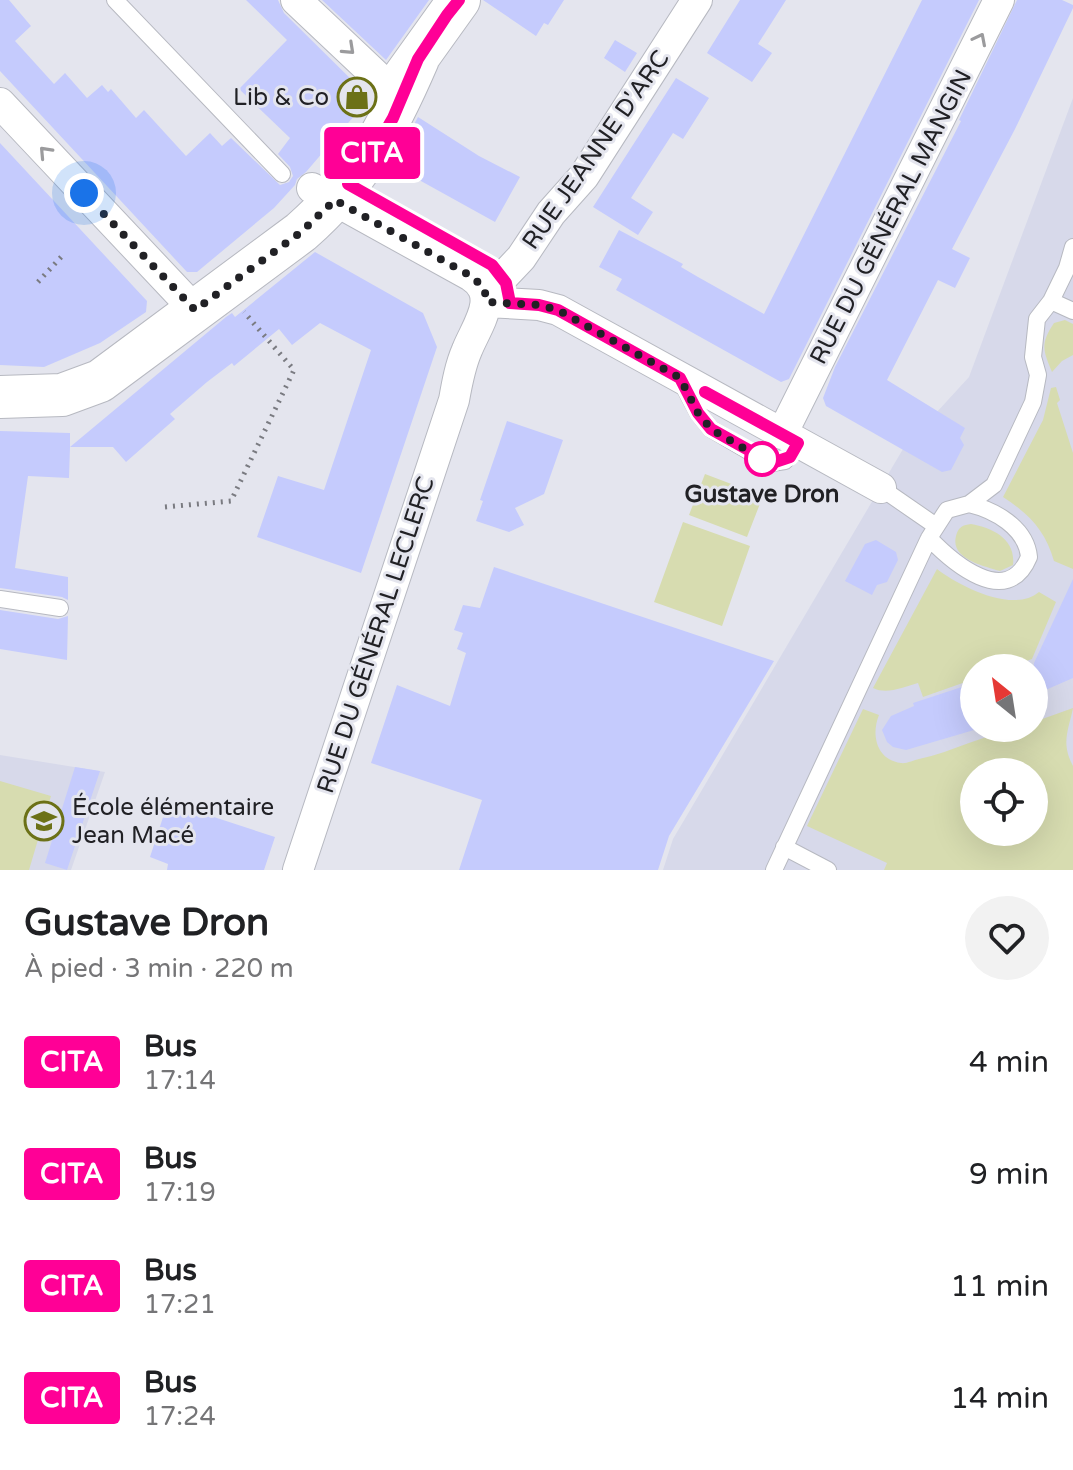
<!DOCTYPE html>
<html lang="fr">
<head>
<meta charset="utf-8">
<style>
	body { margin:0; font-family:"Varela Round",sans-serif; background:#f2f2f2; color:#202124; height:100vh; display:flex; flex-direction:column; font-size:30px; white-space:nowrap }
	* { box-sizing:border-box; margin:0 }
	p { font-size:26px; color:#757577 }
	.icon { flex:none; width:44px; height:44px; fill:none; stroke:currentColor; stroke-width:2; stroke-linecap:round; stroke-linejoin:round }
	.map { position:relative; height:870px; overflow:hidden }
	.details { display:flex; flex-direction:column; background:#fff; flex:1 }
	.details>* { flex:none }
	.badge { padding:0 16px; border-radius:6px; font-size:28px; line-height:52px }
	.needle { width:52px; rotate:330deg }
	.controls { position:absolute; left:960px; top:654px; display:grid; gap:16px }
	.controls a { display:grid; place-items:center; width:88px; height:88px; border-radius:50%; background:#fff; box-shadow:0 8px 32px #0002; font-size:40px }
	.you { position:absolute; width:40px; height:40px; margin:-20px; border:6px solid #fff; border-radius:50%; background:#1a73e8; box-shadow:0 0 0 12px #1a73e833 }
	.map>.badge { position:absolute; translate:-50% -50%; box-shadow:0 0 0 4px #fff }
	.round { display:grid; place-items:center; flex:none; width:84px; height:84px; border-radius:42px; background:#f2f2f2 }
	.headline { display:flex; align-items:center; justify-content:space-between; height:136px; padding:0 24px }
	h1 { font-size:38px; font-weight:700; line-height:60px }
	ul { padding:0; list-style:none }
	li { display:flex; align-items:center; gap:24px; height:112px; padding:0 24px }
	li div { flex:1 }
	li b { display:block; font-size:30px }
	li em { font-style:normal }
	li .badge { min-width:88px; font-weight:700; text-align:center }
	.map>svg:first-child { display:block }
	.built { fill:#d7d9ea; fill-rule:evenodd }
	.green { fill:#d7dcb0; fill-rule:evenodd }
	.building { fill:#c5cbfd }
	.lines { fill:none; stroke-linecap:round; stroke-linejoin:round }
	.service-casing { stroke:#b7b9c1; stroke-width:18 }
	.minor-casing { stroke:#b7b9c1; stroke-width:32 }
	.secondary-casing { stroke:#b7b9c1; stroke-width:44 }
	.path { stroke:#7a7b81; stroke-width:5; stroke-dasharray:2 6; stroke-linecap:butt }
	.service { stroke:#fff; stroke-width:16 }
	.minor { stroke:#fff; stroke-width:30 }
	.secondary { stroke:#fff; stroke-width:42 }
	.oneway { stroke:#9b9b9d }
	.line-casing { stroke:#fff; stroke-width:18 }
	.line { stroke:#ff0096; stroke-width:12 }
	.walk { stroke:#212125; stroke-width:8; stroke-dasharray:0 14.4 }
	.stop-dot { fill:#fff; stroke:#ff0096; stroke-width:4 }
	.labels { text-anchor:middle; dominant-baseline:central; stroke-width:6; stroke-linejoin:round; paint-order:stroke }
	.poi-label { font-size:24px; fill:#212125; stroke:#e4e5ee; text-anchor:end }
	.street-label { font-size:24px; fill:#212125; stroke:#e4e5ee }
	.stop-label { font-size:24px; font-weight:bold; fill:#212125; stroke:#e4e5ee }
</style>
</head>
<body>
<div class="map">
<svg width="1073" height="870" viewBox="0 0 1073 870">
	<rect width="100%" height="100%" fill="#e4e5ee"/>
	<path class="built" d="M1073 98V870H663L673 839 903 449 969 377ZM974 668H1034V728H974ZM974 772H1034V832H974Z
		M0 755 105 772 71 870H0Z"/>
	<path class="green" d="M1065 320 1073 324V355L1062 361 1052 372C1043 350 1040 344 1054 323Z
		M1056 387 1060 400 1057 403 1073 453V569L1054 561C1045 530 1029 514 1003 497L1043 420 1051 388Z
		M705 474 763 496 747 537 689 515Z
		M683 522 750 546 722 626 654 602Z
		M971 524C993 528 1016 539 1013 565L1000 571C984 566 950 559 956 536 958 527 963 525 971 524Z
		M937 569C959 586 1013 614 1039 592L1056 602 1032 659 1007 668H974V679L923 697 918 683C903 687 887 695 873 688Z
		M1073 708C1068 732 1061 743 1073 766V870H884L887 863 807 826 863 709 879 715C871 734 876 760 901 763 906 764 914 760 919 759 957 751 995 728 1034 728V722ZM974 772H1034V832H974Z
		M0 781 51 796 29 870H0Z"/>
	<path class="building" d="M0 0H9L31 26 15 41 54 84 65 73 87 98 102 85 108 92 111 89 136 118 144 110 186 156 210 133 222 146 231 138 280 185 289 182 293 176 290 167 278 154 290 138 239 89 287 40 246 0H278L284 13 364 92 367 101 306 172 297 179 295 185 274 208 197 272H187L0 71Z
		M322 0H429L386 60Z
		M483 0H564L548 25 544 23 536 36Z
		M740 0H786L758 44 772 53 752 82 707 53Z
		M922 0H979L789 379 781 382 616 290 622 279 599 267 619 230 683 264 681 267 698 277 764 314Z
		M1017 0H1062L1073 5V8L1015 129 952 249 970 258 955 288 938 280 887 380 965 428 960 438 964 445 951 470 942 472 826 406 823 398 835 367 961 121 959 120Z
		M615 40 637 53 625 72 604 58Z
		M676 78 709 98 683 139 673 133 631 198 653 212 638 235 593 207Z
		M418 117 479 156 520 177 495 222 392 165Z
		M0 143 147 301 146 312 100 343 44 367 0 365Z
		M315 252 423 313 437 347 361 573 257 537 278 476 324 490 371 350 320 323 292 345 279 329 234 366 232 363 207 382 170 414 175 419 126 462 113 447H70L69 478 28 476 15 568 68 577V600L62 597 0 588V431L70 433V447L226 317 232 313 235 317Z
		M507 421 563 440 544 494 515 508 524 525 509 532 476 521 483 501 480 500Z
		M876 540 896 552 898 560 887 582 877 585 872 595 845 581 865 544Z
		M494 567 774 661 669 836 658 870H459L482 800 371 763 397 685 450 706 466 653 457 649 463 633 454 630 463 605 480 608Z
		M1073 579V678L1034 695V663Z
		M0 610 58 619 68 616 67 660 0 649Z
		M974 683V730L906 750 893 747 887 742 882 730 891 716 914 706 913 703Z
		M75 767 100 771 67 870 45 863Z
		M168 802 275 837 264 870H167L168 864 150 857Z"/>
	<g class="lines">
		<defs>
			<path id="service" d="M115 0 282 174
				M1051 301 1073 311
				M681 381 698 413 711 429 762 459 772 463 785 461 798 443
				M881 488 936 526
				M929 538C952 562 1007 610 1029 557 1026 527 994 510 969 504
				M0 599 60 608
				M784 847 828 870
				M774 870 929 538 947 510 969 504 994 485 1033 402 1038 375 1033 357 1037 319 1051 301 1067 268 1073 247"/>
			<path id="minor" d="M296 0 401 99
				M0 103 195 310
				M484 288 503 277 521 258 551 213 584 176 697 0
				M487 302 539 305 558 310 881 488
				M782 434 999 0
				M298 870 454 400C457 383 460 366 467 350 477 325 501 296 471 276L312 188"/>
			<path id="secondary" d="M401 81 459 0
				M0 397 62 395 100 381 301 232C360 180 387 131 418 59"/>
		</defs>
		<use href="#service" class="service-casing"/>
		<use href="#minor" class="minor-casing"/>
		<use href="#secondary" class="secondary-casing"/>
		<path class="path" d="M38 282 63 255
			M165 507 231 501 294 370 244 312"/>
		<use href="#service" class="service"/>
		<use href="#minor" class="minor"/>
		<use href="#secondary" class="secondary"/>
	</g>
	<defs><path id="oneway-chevron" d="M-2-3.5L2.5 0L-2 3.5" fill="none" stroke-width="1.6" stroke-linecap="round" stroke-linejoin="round" transform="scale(2)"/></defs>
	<g class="oneway">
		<use href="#oneway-chevron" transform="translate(980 39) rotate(-63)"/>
		<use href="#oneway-chevron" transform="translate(349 49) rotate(43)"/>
		<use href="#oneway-chevron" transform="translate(45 152) rotate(-133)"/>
	</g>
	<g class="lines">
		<defs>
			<path id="line" d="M459 0 447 15 418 59 393 118 378 144 348 184 492 265 506 283 510 303 539 305 558 310 680 378 698 413 711 429 772 463 790 457 798 443 705 392"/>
		</defs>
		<use href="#line" class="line-casing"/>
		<use href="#line" class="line"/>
		<path class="walk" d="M84 193 195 310 301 232 335 200 471 276 484 288 487 302 539 305 558 310 680 378 698 413 711 429 762 459"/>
	</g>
	<defs>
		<symbol id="shop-ring" viewBox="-11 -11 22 22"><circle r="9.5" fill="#e4e5ee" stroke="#6c7117" stroke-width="1.5"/><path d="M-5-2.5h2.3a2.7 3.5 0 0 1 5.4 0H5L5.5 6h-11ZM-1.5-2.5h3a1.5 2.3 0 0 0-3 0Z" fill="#6c7117"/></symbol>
		<symbol id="school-ring" viewBox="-11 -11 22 22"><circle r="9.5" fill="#e4e5ee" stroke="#6c7117" stroke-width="1.5"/><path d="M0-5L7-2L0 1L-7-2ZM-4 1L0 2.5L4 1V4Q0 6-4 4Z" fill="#6c7117"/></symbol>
	</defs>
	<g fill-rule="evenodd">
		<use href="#shop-ring" x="335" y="75" width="44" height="44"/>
		<use href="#school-ring" x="22" y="799" width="44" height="44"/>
	</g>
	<circle class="stop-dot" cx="762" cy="459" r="16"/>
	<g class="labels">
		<g class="poi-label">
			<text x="329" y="97">Lib &amp; Co</text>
			<text x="72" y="807" text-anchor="start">École élémentaire<tspan x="72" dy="28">Jean Macé</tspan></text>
		</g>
		<g class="street-label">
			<text transform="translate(596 150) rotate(-55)">RUE JEANNE D'ARC</text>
			<text transform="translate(891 217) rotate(-63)">RUE DU GÉNÉRAL MANGIN</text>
			<text transform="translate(376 635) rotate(-72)">RUE DU GÉNÉRAL LECLERC</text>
		</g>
		<g class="stop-label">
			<text x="762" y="494">Gustave Dron</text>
		</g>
	</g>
</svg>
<div class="controls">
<a><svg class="needle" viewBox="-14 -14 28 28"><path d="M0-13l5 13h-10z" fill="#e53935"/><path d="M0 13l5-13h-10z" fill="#757577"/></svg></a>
<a><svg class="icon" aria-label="locate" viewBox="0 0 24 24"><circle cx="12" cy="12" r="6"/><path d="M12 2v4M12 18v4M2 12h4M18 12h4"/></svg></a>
</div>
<div class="you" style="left:84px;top:193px"></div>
<b class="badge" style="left:372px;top:153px;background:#ff0096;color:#fff">CITA</b>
</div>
<section class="details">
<div class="headline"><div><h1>Gustave Dron</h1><p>À pied · 3 min · 220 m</p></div><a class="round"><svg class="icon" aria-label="heart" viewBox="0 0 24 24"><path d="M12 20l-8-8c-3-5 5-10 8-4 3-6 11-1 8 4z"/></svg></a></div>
<ul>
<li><span class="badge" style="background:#ff0096;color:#fff">CITA</span><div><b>Bus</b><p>17:14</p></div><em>4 min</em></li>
<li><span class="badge" style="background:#ff0096;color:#fff">CITA</span><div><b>Bus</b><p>17:19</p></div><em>9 min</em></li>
<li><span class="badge" style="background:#ff0096;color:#fff">CITA</span><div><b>Bus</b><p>17:21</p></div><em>11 min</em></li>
<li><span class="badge" style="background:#ff0096;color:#fff">CITA</span><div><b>Bus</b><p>17:24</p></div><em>14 min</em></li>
</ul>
</section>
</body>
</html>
